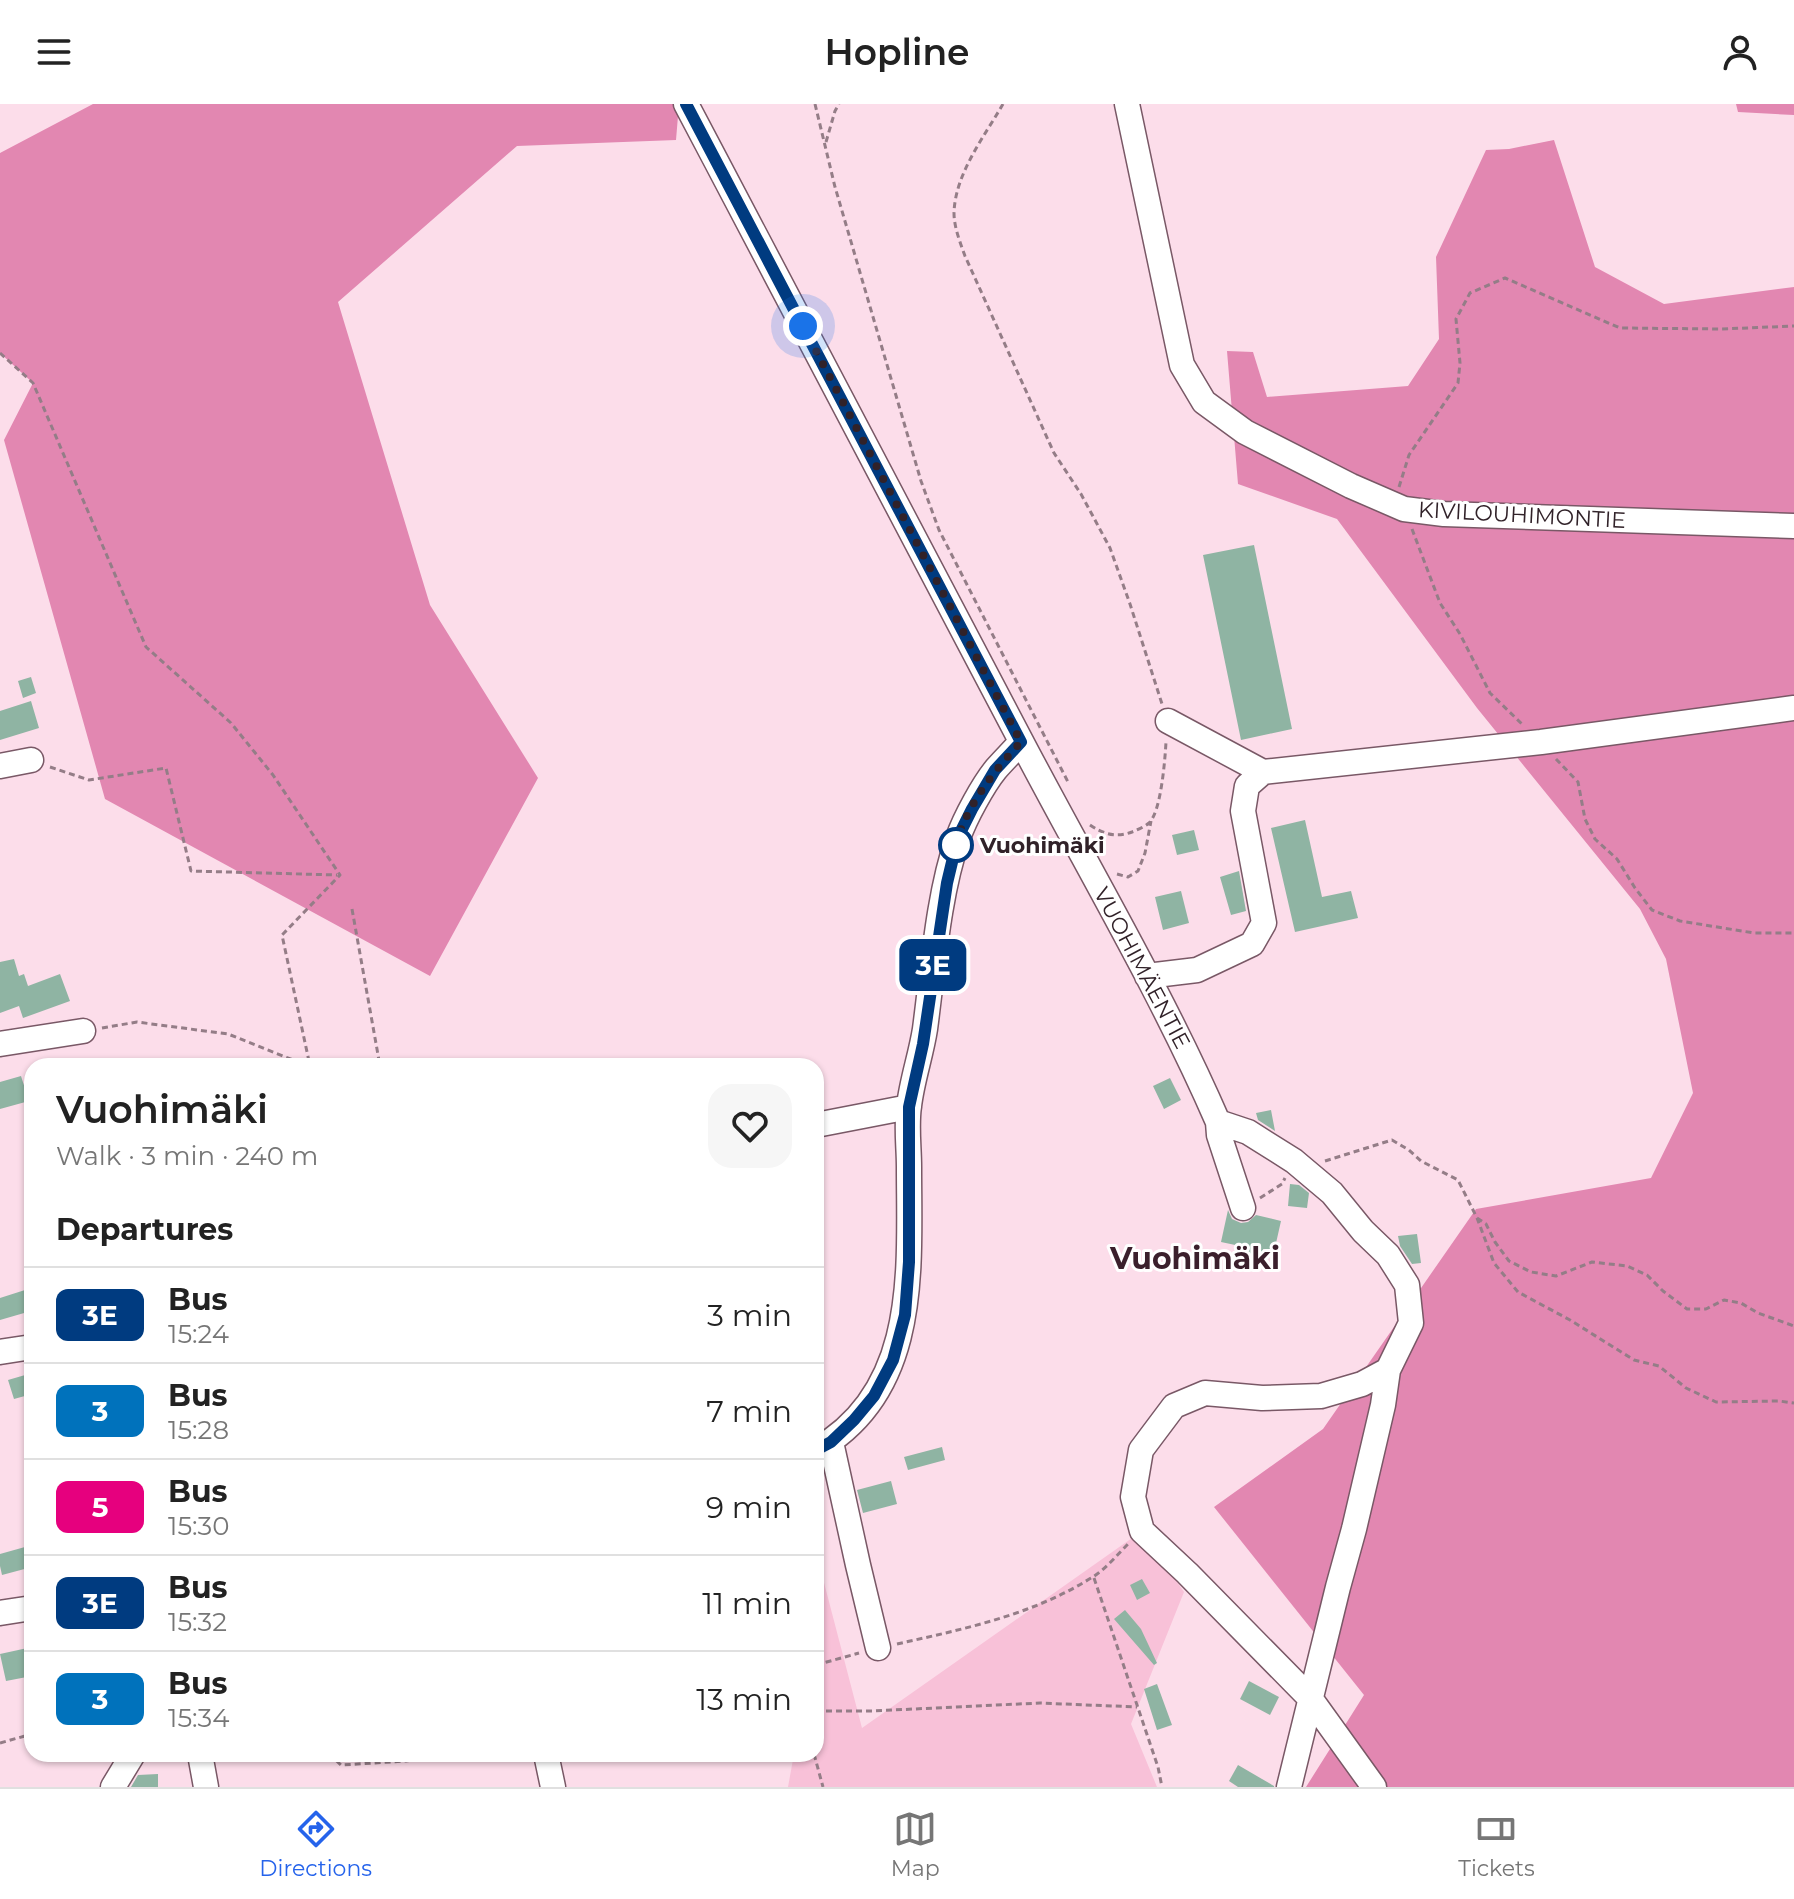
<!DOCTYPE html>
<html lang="en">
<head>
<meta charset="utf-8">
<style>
	body { margin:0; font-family:Montserrat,sans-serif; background:#f6f6f6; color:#222; height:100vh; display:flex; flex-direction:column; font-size:30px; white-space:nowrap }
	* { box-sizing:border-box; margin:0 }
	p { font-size:26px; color:#767676 }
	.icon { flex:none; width:44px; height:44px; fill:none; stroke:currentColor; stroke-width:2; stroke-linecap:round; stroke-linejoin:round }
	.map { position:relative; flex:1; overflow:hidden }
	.details { position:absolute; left:24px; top:954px; width:800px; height:704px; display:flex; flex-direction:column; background:#fff; border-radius:24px; box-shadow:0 2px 6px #0004 }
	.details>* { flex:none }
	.badge { padding:0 16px; border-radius:12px; font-size:28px; line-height:52px }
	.you { position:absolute; width:40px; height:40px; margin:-20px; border:6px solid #fff; border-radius:50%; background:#1a73e8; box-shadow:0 0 0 12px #1a73e833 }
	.map>.badge { position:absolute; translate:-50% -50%; box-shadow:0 0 0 4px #fff }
	h2 { padding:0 32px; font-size:30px; line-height:72px }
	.round { display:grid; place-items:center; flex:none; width:84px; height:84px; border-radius:24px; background:#f6f6f6 }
	.overview { display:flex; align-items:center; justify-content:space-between; height:136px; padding:0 32px }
	h1 { font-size:38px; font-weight:600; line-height:60px }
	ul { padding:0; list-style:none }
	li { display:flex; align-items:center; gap:24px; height:96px; padding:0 32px; border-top:2px solid #e0e0e0 }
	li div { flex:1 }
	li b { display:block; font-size:30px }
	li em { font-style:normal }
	li .badge { min-width:88px; font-weight:700; text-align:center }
	header { display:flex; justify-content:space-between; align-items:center; height:104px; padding:0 32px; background:#fff; font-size:36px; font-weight:600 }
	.dock { display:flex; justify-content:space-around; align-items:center; height:112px; border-top:2px solid #e0e0e0; background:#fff; font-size:22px; color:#767676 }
	.dock a { display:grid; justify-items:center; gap:4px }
	.dock .selected { color:#2563eb }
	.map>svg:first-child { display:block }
	.green { fill:#f8c1d8 }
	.forest { fill:#e287b1 }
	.building { fill:#8fb4a3 }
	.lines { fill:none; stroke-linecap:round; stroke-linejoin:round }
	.minor-casing { stroke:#795866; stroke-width:27 }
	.path { stroke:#947d87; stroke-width:3; stroke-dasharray:6 4; stroke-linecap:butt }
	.minor { stroke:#fff; stroke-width:24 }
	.line-casing { stroke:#fff; stroke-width:18 }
	.line { stroke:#003b80; stroke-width:12 }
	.walk { stroke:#312229; stroke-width:8; stroke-dasharray:0 14.4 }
	.stop-dot { fill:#fff; stroke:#003b80; stroke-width:4 }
	.labels { text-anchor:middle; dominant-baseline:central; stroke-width:6; stroke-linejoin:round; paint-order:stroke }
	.street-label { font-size:22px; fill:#312229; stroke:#fff }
	.stop-label { font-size:22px; font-weight:bold; fill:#312229; stroke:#fff; text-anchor:start }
	.district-label { font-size:30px; font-weight:bold; fill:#3b1f2c; stroke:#fff }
</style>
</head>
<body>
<header><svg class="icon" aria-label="menu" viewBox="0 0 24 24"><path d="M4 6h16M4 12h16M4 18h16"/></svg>Hopline<svg class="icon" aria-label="person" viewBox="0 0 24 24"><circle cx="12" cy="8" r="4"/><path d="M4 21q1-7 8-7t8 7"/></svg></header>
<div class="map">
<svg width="1794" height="1683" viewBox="0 0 1794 1683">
	<rect width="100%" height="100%" fill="#fcddea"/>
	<path class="green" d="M1142 1427 1184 1488 1131 1620 1157 1683H788L794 1650H816V1448L862 1624Z"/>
	<path class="forest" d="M93 0H679L676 36 517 42 338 198 430 501 538 674 430 872 105 695 4 336 33 279 0 249V49Z
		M1736 0H1794V11L1738 8Z
		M1554 36 1595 163 1664 200 1794 183V1683H1306L1364 1591 1214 1403 1323 1325 1476 1105 1651 1074 1693 989 1666 855 1640 805 1477 604 1337 415 1238 380 1227 247 1253 248 1267 293 1408 282 1439 235 1436 153 1486 46 1509 45Z"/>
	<path class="building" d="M1254 441 1292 625 1241 636 1203 451Z
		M31 573 36 589 23 594 18 577Z
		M31 597 39 624 0 636V607Z
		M1305 716 1322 793 1351 787 1358 814 1295 828 1271 724Z
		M1194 726 1199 746 1177 751 1172 731Z
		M1239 767 1246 807 1231 811 1220 773Z
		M1181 787 1189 819 1163 826 1155 793Z
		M14 855 19 872 24 870 28 882 60 870 70 897 23 914 19 902 0 909V858Z
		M21 972 29 997 0 1005V978Z
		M1170 974 1181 996 1164 1005 1153 982Z
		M1271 1006 1275 1027 1258 1016 1256 1009Z
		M1290 1080 1299 1081 1309 1089 1307 1104 1288 1102Z
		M1228 1106 1232 1115 1241 1119 1248 1118 1256 1111 1281 1117 1274 1148 1263 1145 1262 1154 1238 1149 1240 1142 1221 1138Z
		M1417 1130 1421 1159 1412 1160 1400 1142 1398 1132Z
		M25 1186 31 1207 0 1216V1194Z
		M32 1269V1290L14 1295 8 1276Z
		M942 1343 945 1356 908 1366 904 1353Z
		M891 1377 897 1400 863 1409 857 1386Z
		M32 1441V1463L2 1471 0 1462V1450Z
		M1142 1475 1150 1489 1137 1496 1130 1481Z
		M1125 1506 1141 1525 1157 1559 1154 1561 1114 1515Z
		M32 1543V1572L6 1577 0 1550Z
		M1249 1577 1279 1593 1270 1611 1240 1595Z
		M1157 1580 1172 1621 1157 1626 1144 1585Z
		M1238 1661 1274 1682V1683H1238L1229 1677Z
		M158 1670V1683H131L138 1671Z"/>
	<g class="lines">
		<defs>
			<path id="minor" d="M686 0C798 212 908 425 1021 637 1087 763 1161 887 1218 1018L1248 1028 1294 1057 1332 1089 1363 1127 1388 1151 1407 1181 1411 1219 1388 1266 1383 1301 1354 1425 1338 1483 1289 1683
				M1127 0 1182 261 1204 298 1245 328 1351 382 1404 405 1444 410 1794 422
				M1168 617 1263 668
				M0 662 31 656
				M1147 872 1197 866 1252 840 1264 819 1243 707 1247 682 1263 668 1541 638 1794 604
				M0 940 83 927
				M1218 1018 1219 1031 1243 1104
				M816 1021 909 1003
				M0 1248 32 1243
				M831 1338 858 1461 878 1544
				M816 1346C920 1287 909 1165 909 1063 909 1043 906 1022 909 1002 912 976 921 951 925 925 933 865 938 791 958 734 965 714 983 681 996 665 1004 656 1013 647 1021 638
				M0 1509 32 1504
				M200 1650 206 1683
				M546 1650 553 1683
				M113 1683 133 1650
				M1374 1683 1310 1594 1187 1469 1142 1427 1133 1393 1141 1346 1174 1302 1205 1289 1262 1294 1321 1292 1362 1280 1388 1266"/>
		</defs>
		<use href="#minor" class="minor-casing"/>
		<path class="path" d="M815 0 835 83 921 377 939 426 1068 678
			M1003 0C984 33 955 70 954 109 954 123 960 138 965 152L1054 349 1081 390 1110 444 1130 500 1162 600
			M826 38 835 7 839 0
			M0 249 33 279 146 543 231 619 273 671 340 771 282 831 310 962
			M1399 383 1409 351 1458 279 1460 259 1456 215 1470 189 1505 174 1620 224 1721 225 1794 222
			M1412 425 1440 499 1460 530 1490 589 1523 621
			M1556 655 1578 678 1585 715 1595 735 1617 755 1635 784 1652 806 1680 817 1754 829H1794
			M50 663 89 676 166 664 191 767 337 771
			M1090 721C1103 730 1116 734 1132 728 1137 726 1144 723 1149 719 1161 708 1165 656 1166 638
			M1117 770 1128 773 1138 767 1145 749 1151 717
			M352 805 380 962
			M102 924 137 918 228 930 308 962
			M1325 1057 1392 1036 1409 1046 1421 1057 1458 1076 1477 1114 1494 1159 1518 1188 1570 1216 1634 1256 1659 1262 1686 1284 1716 1298 1779 1297 1794 1299
			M1260 1094 1282 1080 1285 1074
			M1477 1114 1486 1120 1495 1138 1509 1157 1531 1168 1556 1172 1592 1158 1627 1162 1647 1171 1663 1187 1687 1205H1706L1724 1196 1741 1199 1758 1209 1794 1222
			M1094 1474 1158 1663 1162 1683
			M897 1540C964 1525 1032 1511 1091 1474 1105 1466 1117 1451 1128 1440
			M816 1561 859 1549
			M816 1607H872L1040 1599 1137 1603
			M0 1639 32 1630
			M329 1650 341 1661 406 1657 449 1650
			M814 1650 823 1683"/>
		<use href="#minor" class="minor"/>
	</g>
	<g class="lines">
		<defs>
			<path id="line" d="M686 0 1021 638 995 666 972 705 958 733 947 779 923 940 909 1003V1158L905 1211 893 1256 874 1292 854 1316 831 1338 816 1346"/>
		</defs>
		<use href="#line" class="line-casing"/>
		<use href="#line" class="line"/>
		<path class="walk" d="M803 222 1021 638C994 667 966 702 956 741"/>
	</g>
	<circle class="stop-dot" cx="956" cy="741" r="16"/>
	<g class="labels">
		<g class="street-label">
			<text transform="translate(1522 411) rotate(3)">KIVILOUHIMONTIE</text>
			<text transform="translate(1142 864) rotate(62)">VUOHIMÄENTIE</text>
		</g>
		<g class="stop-label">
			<text x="980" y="741">Vuohimäki</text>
		</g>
		<g class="district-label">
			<text x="1195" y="1154">Vuohimäki</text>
		</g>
	</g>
</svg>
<div class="you" style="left:803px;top:222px"></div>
<b class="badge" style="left:933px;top:861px;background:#003b80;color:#fff">3E</b>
<section class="details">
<div class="overview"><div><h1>Vuohimäki</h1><p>Walk · 3 min · 240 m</p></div><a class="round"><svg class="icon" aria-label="heart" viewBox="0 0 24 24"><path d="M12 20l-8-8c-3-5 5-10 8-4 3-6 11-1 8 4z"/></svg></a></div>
<h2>Departures</h2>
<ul>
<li><span class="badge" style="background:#003b80;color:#fff">3E</span><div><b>Bus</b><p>15:24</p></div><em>3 min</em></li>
<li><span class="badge" style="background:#0072bc;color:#fff">3</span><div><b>Bus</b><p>15:28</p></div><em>7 min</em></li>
<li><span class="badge" style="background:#e6007e;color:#fff">5</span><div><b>Bus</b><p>15:30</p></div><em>9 min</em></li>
<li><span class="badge" style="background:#003b80;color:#fff">3E</span><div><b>Bus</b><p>15:32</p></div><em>11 min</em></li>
<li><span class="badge" style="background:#0072bc;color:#fff">3</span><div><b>Bus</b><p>15:34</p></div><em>13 min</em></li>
</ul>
</section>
</div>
<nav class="dock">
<a class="selected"><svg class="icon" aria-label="directions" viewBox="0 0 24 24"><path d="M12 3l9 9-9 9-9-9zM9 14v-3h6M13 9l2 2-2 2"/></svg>Directions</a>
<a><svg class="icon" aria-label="map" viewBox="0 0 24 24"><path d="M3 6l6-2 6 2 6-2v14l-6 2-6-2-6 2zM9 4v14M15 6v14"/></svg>Map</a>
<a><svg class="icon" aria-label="tickets" viewBox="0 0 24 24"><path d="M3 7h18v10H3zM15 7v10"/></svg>Tickets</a>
</nav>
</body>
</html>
